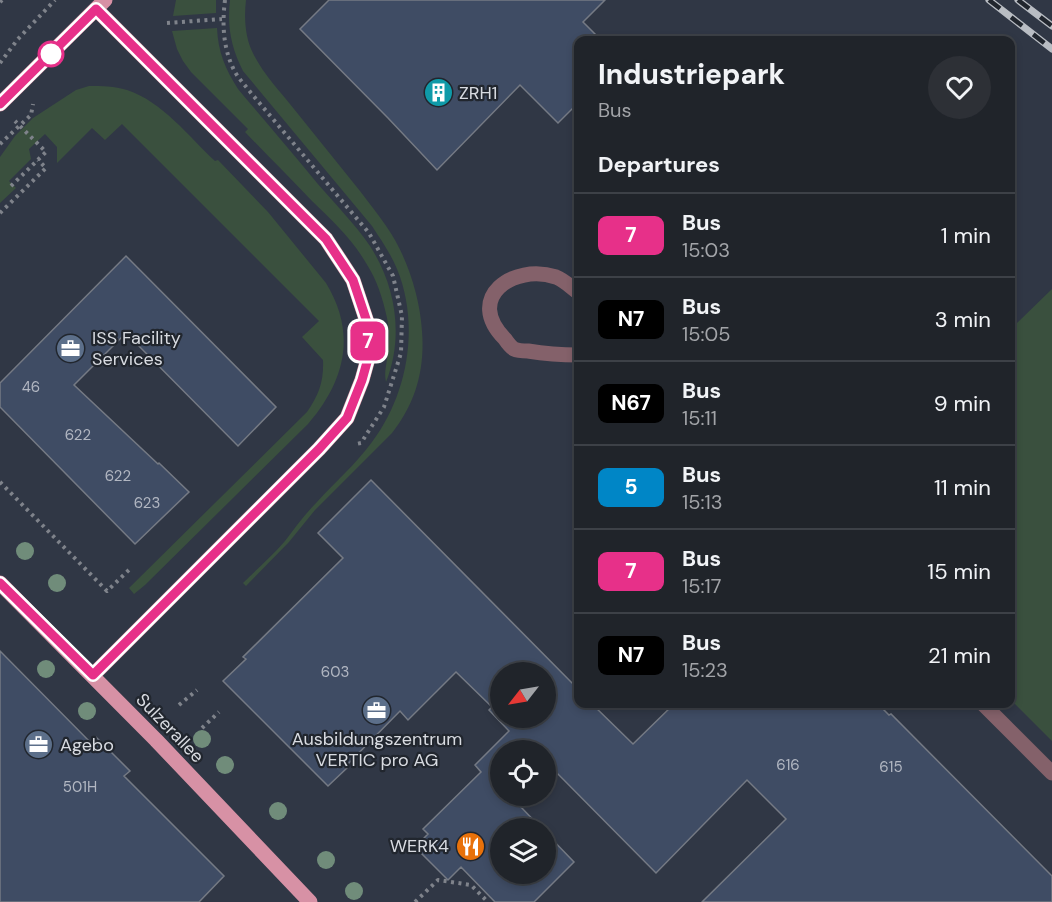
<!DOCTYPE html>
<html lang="en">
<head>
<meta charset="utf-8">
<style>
	body { margin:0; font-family:"DM Sans",sans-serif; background:#2d3036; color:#f1f3f6; height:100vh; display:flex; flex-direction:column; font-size:22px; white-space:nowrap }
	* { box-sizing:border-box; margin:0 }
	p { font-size:20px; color:#a2a4a8 }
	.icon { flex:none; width:33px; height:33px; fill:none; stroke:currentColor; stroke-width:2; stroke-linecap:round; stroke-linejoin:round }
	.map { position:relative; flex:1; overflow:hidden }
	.panel { position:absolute; left:574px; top:36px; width:441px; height:672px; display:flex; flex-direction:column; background:#20242a; border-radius:12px; box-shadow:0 3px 9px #0003,0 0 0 2px #3d4147 }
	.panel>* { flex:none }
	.badge { padding:0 12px; border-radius:9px; font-size:21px; line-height:39px }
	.needle { width:39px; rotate:239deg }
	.fabs { position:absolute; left:490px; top:662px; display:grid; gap:12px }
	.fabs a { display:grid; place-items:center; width:66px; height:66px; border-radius:50%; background:#20242a; box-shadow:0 3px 9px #0003,0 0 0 2px #3d4147; font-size:30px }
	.map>.badge { position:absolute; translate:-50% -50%; box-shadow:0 0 0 3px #fff }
	h2 { padding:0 24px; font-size:22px; line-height:54px }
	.round { display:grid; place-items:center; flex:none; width:63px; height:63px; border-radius:32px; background:#2d3036 }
	.summary { display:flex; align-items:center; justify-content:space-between; height:102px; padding:0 24px }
	h1 { font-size:28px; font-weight:800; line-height:45px }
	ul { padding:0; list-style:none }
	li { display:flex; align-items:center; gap:18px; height:84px; padding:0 24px; border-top:2px solid #3d4147 }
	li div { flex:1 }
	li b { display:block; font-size:22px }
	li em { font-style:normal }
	li .badge { min-width:66px; font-weight:700; text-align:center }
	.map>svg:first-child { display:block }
	.built { fill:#303745; fill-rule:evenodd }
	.green { fill:#3a503e }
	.building { fill:#3f4c64; stroke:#757a84; stroke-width:1.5; fill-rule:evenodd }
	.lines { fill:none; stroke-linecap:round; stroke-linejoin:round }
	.path { stroke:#7f838b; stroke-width:4; stroke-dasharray:3 4.5; stroke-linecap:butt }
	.minor { stroke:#84616a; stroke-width:15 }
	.major { stroke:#d791a5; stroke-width:15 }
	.rail-casing { stroke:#b9bdc3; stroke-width:7 }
	.rail { stroke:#21262e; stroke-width:4.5; stroke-dasharray:14; stroke-linecap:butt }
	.tree { fill:#708c7a }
	.line-casing { stroke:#fff; stroke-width:14 }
	.line { stroke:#e73089; stroke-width:9 }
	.stop-dot { fill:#fff; stroke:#e73089; stroke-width:3 }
	.labels { text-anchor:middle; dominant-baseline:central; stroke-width:4.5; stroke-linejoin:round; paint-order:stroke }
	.number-label { font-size:15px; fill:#b2b7c2 }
	.poi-label { font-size:18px; fill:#d8dbe1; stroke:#21262e; text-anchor:start }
	.street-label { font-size:18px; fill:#d8dbe1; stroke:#21262e }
</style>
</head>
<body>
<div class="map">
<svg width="1052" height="902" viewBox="0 0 1052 902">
	<rect width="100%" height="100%" fill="#2b3038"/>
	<path class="built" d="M0 0H1052V902H0ZM579 40H1011V704H579ZM501 672H546V717H501ZM501 750H546V795H501ZM501 828H546V873H501Z"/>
	<path class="green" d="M176 0H216V13L173 16Z
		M230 0H246C244 16 245 34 251 49 261 72 279 90 294 109 316 136 338 164 360 191 371 206 383 220 392 235 409 263 420 299 422 331 425 369 416 403 392 433L315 510 289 542 246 586 243 583C257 569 272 556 285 541 295 528 305 514 317 502 335 482 356 464 372 442 408 394 420 325 397 269 391 254 381 240 372 226L243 71C231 47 227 27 230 0Z
		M217 28C218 51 225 69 238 89 264 120 291 151 317 183 335 204 355 224 370 246 396 286 404 337 386 382 384 373 386 368 387 359 389 346 390 332 387 318 383 299 377 280 366 263 352 239 332 220 312 201 290 178 267 155 245 132L248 129 191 72 183 61 177 49 172 31Z
		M89 86C102 86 114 86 127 90 163 102 188 136 215 161L218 160 268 212 326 283C357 334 345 381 308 424L145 585 134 594 129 588 307 412C319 395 324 381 323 360L302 337 319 321 122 124 105 140 92 128 57 163V147L45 134 29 149 31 159 9 181 16 188 0 203V157L15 136 33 118 76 90Z
		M1052 289V741L1011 700V329Z"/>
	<path class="building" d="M329 0H605L583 22 601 40H579V102L558 123 520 85 437 170 388 118 300 29Z
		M126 256 276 407 238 446 126 333 74 385 158 464 159 463 189 492 135 544 0 407V383Z
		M371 480 579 690V704H592L633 744 674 704H878L889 715 891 714 1052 876V902H702L786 819 747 780 656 873 555 771 546 780V750H501V795H531L520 806 541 828H501V873H546V833L574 862 534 902H495L461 867 448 880 415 847 428 834 423 829 481 772 475 765 509 731 489 710 492 707 456 672 408 720 400 711 345 767 347 768 328 786 223 681 246 659 243 657 343 558 318 533ZM501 672H546V717H501Z
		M0 651 91 743 96 737 130 771 124 776 224 876 199 902H0Z"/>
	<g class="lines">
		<path class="path" d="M225 0C222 24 223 48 234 70 238 78 245 85 251 93L369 233 393 276 402 316 401 353 384 407 361 443 356 444
			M0 2 2 0
			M167 23 222 19
			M0 63 18 39 55 0
			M0 144 31 115 33 104
			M11 186 46 152 15 121
			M0 213 46 168 38 160
			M0 482 107 591 131 568
			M179 705 197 690
			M202 728 219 712
			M415 902 438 880 471 885 488 902"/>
		<path class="minor" d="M579 293C572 288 564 280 556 277 513 263 464 298 505 339 507 342 511 347 514 349 518 351 524 351 528 351 546 354 561 355 579 355
			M983 704 1052 773"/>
		<path class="major" d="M0 104 105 0
			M0 583 156 740 310 902
			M93 675 319 449 347 418 362 380 369 355 367 322 353 280 326 239 96 9"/>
		<defs>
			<path id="rail" d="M989 0 1052 49
				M1018 0 1052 26"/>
		</defs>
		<use href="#rail" class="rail-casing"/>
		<use href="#rail" class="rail"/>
	</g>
	<g class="tree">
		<circle cx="25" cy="551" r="9"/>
		<circle cx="57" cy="583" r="9"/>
		<circle cx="46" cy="669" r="9"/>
		<circle cx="87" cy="711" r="9"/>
		<circle cx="202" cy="739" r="9"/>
		<circle cx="225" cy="765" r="9"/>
		<circle cx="278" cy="811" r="9"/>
		<circle cx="326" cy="860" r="9"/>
		<circle cx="354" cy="891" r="9"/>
	</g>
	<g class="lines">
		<defs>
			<path id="line" d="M0 104 96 9 326 239 353 280 367 322 369 355 362 380 347 418 319 449 93 675 0 583"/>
		</defs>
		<use href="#line" class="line-casing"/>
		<use href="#line" class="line"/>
	</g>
	<defs>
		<symbol id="building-disc" viewBox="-11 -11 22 22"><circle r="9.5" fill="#0f9aa8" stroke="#21262e"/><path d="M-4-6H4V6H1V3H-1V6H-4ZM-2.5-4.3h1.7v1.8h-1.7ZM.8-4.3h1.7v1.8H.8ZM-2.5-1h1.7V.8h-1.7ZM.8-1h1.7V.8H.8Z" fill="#fff"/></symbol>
		<symbol id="office-disc" viewBox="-11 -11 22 22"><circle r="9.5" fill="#5c6f8a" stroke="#21262e"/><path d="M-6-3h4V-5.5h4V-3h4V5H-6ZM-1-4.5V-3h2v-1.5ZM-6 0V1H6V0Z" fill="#fff"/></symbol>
		<symbol id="restaurant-disc" viewBox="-11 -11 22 22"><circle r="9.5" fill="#e8710a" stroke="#21262e"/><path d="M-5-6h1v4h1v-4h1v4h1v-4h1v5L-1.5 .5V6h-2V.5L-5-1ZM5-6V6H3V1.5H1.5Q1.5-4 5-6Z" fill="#fff"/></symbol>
	</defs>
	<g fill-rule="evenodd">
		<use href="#building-disc" x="422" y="76" width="33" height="33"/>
		<use href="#office-disc" x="54" y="332" width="33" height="33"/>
		<use href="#office-disc" x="360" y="694" width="33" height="33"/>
		<use href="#office-disc" x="22" y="728" width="33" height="33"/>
		<use href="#restaurant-disc" x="454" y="830" width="33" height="33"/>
	</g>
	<circle class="stop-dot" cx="51" cy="54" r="12"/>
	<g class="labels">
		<g class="number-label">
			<text x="31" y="387">46</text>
			<text x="78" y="435">622</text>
			<text x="118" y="476">622</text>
			<text x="147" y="503">623</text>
			<text x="335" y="672">603</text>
			<text x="788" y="765">616</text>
			<text x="891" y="767">615</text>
			<text x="80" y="787">501H</text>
		</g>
		<g class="poi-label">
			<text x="459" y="93">ZRH1</text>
			<text x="92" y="338">ISS Facility<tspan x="92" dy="21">Services</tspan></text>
			<text x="377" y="739" text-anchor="middle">Ausbildungszentrum<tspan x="377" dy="21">VERTIC pro AG</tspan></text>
			<text x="60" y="745">Agebo</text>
			<text x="449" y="846" text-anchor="end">WERK4</text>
		</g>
		<g class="street-label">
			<text transform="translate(170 728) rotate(46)">Sulzerallee</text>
		</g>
	</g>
</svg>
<div class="fabs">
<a><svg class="needle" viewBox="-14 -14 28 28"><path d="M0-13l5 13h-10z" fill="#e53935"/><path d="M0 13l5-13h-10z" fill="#a2a4a8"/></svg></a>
<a><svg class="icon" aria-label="locate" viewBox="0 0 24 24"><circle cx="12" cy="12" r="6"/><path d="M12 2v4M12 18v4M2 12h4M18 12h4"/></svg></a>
<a><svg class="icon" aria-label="layers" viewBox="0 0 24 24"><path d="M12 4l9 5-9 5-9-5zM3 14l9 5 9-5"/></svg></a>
</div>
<b class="badge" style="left:368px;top:341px;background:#e73089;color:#fff">7</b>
<section class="panel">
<div class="summary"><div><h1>Industriepark</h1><p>Bus</p></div><a class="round"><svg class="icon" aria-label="heart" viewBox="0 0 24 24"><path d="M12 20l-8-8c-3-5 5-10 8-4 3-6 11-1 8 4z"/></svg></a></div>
<h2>Departures</h2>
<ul>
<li><span class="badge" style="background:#e73089;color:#fff">7</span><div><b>Bus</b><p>15:03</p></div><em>1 min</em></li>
<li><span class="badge" style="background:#000;color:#fff">N7</span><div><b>Bus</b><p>15:05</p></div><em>3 min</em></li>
<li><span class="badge" style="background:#000;color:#fff">N67</span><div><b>Bus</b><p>15:11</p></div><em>9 min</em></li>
<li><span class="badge" style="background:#0086c6;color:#fff">5</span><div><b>Bus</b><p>15:13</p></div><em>11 min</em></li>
<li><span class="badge" style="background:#e73089;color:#fff">7</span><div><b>Bus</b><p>15:17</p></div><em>15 min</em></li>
<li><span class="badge" style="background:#000;color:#fff">N7</span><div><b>Bus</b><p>15:23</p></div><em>21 min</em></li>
</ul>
</section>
</div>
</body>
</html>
